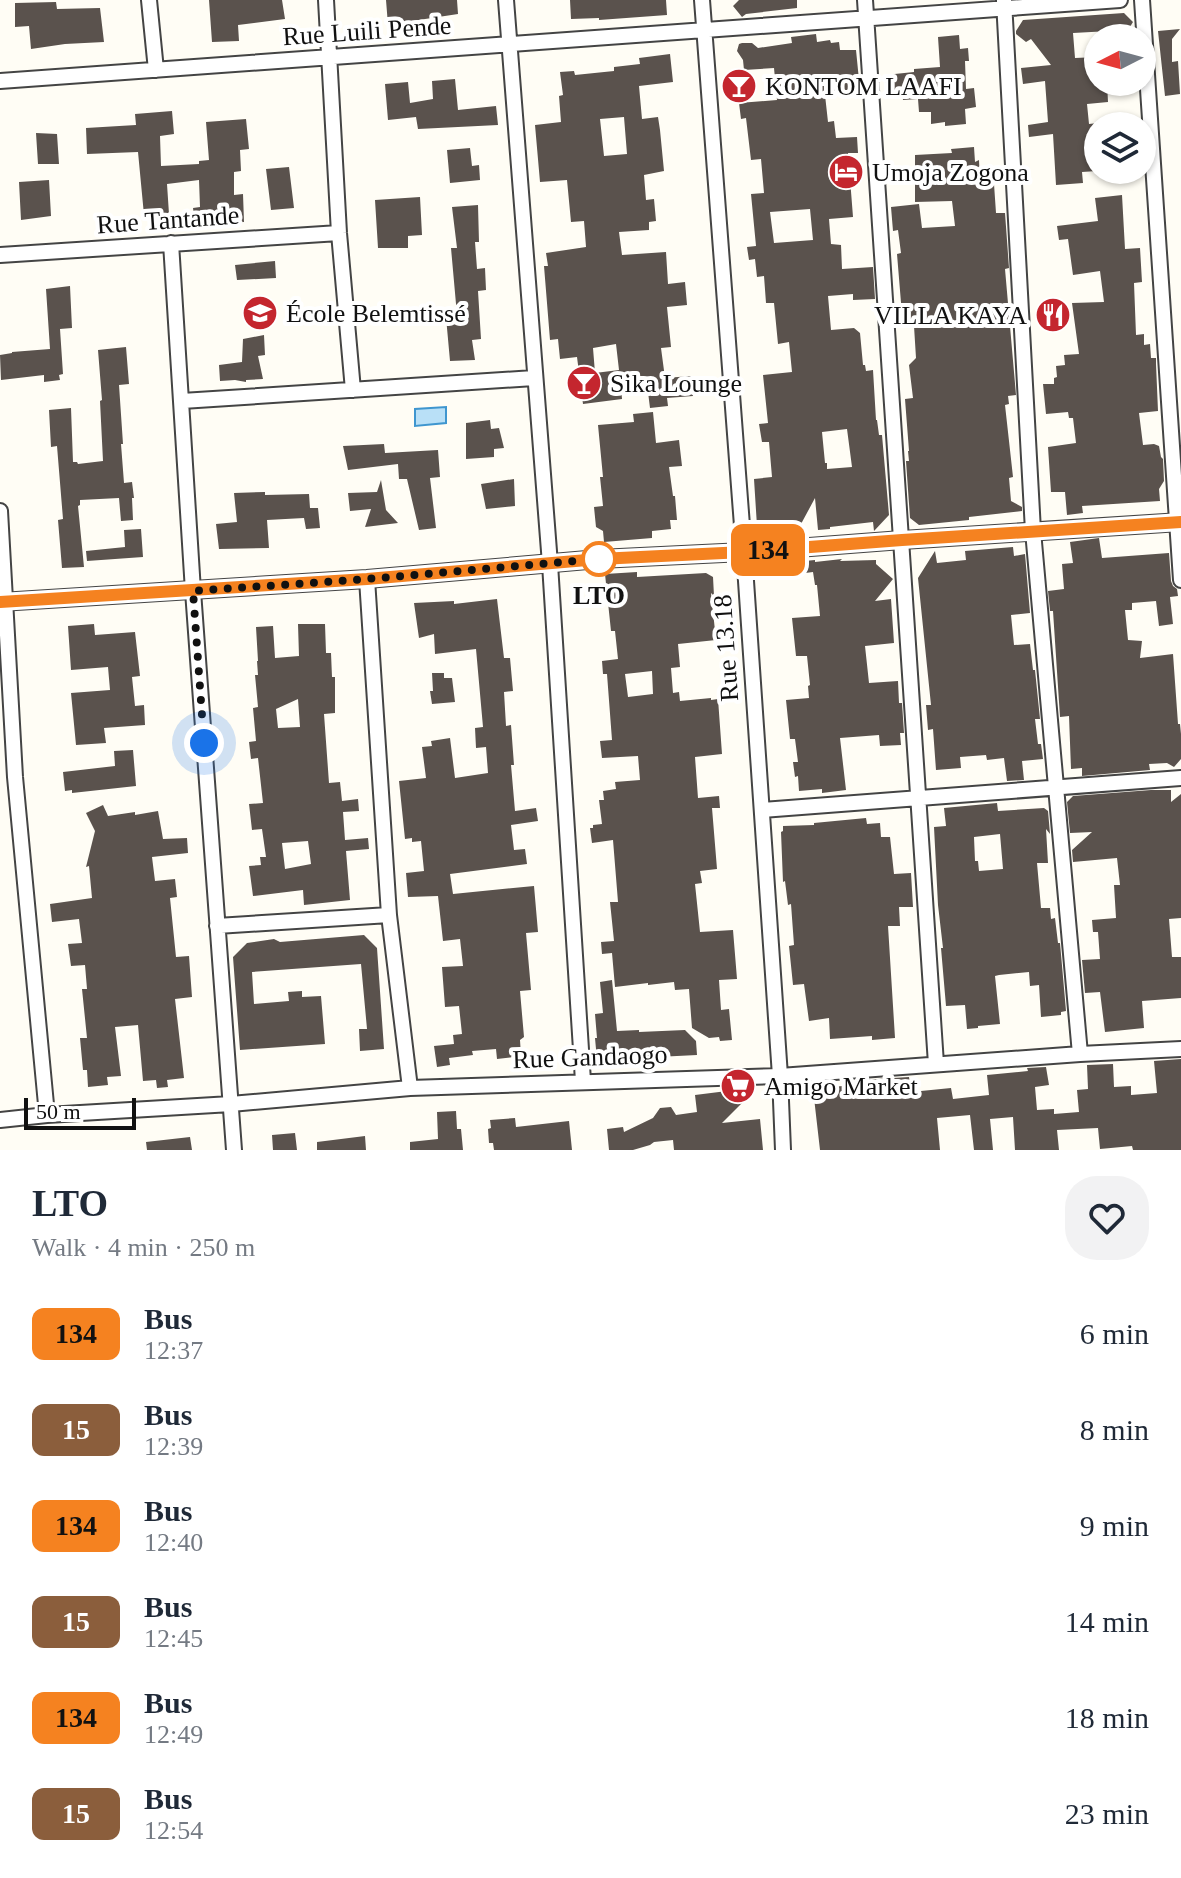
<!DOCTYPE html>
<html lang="en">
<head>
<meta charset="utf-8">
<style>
	body { margin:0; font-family:Georgia,serif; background:#f2f2f3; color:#1f2937; height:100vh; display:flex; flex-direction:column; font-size:30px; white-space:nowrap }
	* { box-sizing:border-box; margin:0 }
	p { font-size:26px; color:#747a83 }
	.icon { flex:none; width:44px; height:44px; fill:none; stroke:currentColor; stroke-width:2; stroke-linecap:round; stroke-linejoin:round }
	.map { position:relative; height:1150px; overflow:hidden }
	.drawer { display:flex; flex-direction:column; background:#fff; flex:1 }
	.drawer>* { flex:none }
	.badge { padding:0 16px; border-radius:12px; font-size:28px; line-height:52px }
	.needle { width:52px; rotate:264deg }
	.controls { position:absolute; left:1084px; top:24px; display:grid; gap:16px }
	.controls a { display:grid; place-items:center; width:72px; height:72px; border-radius:50%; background:#fff; box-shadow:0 2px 6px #0004; font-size:40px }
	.scale { position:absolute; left:24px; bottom:20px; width:112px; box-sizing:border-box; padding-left:8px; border:4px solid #111; border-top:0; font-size:22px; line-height:28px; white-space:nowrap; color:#111; -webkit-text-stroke:6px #fff; paint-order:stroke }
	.you { position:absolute; width:40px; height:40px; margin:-20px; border:6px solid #fff; border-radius:50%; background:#1a73e8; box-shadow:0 0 0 12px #1a73e833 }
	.map>.badge { position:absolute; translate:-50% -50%; box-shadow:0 0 0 4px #fff }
	.round { display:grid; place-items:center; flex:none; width:84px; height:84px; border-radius:32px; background:#f2f2f3 }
	.summary { display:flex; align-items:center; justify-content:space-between; height:136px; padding:0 32px }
	h1 { font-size:38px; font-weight:700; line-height:60px }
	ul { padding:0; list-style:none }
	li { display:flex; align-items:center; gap:24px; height:96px; padding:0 32px }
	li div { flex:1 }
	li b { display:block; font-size:30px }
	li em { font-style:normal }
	li .badge { min-width:88px; font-weight:700; text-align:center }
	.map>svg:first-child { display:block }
	.water { fill:#b9e0f7; stroke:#3f96cf; stroke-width:2 }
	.building { fill:#5a524d; fill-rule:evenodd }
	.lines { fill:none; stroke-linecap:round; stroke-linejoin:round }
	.minor-casing { stroke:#444; stroke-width:18 }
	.tertiary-casing { stroke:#444; stroke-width:20 }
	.minor { stroke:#fff; stroke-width:14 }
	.tertiary { stroke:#fff; stroke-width:16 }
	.line-casing { stroke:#fff; stroke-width:18 }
	.line { stroke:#f58220; stroke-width:12 }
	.walk { stroke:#111; stroke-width:8; stroke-dasharray:0 14.4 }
	.stop-dot { fill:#fff; stroke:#f58220; stroke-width:4 }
	.labels { text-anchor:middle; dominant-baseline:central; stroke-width:8; stroke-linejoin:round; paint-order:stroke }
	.street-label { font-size:26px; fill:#111; stroke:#fff }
	.poi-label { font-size:26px; fill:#111; stroke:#fff; text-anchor:start }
	.stop-label { font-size:26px; font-weight:bold; fill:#111; stroke:#fff }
</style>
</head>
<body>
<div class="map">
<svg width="1181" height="1150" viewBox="0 0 1181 1150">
	<rect width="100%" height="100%" fill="#fffdf5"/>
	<path class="water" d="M446 407V423L415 426V409Z"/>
	<path class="building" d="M209 0H282L285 19 238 25 239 41 212 42Z
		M386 0H457L458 14 412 21V23L388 25Z
		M570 0H666L667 15 599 20V18L571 19Z
		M739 0H797V8L746 14 742 17 733 6Z
		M56 2 57 9 100 8 104 42 65 44 31 49 29 26 15 27V3Z
		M1124 13 1133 22 1128 30 1073 33 1075 58 1098 57V82H1107L1108 102 1087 104 1089 124 1098 123V158H1096L1097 171 1082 172 1083 183 1056 185 1053 134 1029 137 1028 125 1048 122 1045 81 1023 84 1021 68 1051 65 1031 39 1026 42 1016 34V31L1023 20Z
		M1180 29 1172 39V62L1178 61 1180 94 1165 96 1158 31Z
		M816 34 817 42 830 40 831 43 839 42 840 50H856L860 90 825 95 828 122 834 121 836 138 857 137 858 153H848L853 217 829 219 831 244 841 245 842 269 873 267 875 299 853 300V294L828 296 831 330 854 328 860 333 863 365H865L866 371 873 370 876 420H877L879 435H882L889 515 874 531 873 522 830 527V529L818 530 815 498 794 537 782 530 779 535 761 526H757L754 479 772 477 769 442H762L759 424 768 423 763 375 792 372 789 342 778 344 774 303H766L764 276 757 277 755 259 749 260 747 247 756 246 751 194 764 193 761 159 751 160 746 118 741 119 739 103 777 100 774 68 744 70 743 60 737 51 739 44 742 43H752L758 48 792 43 791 37ZM810 209 813 240 774 243 770 212ZM847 429 852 467 827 469V463H825L822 432Z
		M959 35 960 49 968 48 969 61H965L966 89 974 88 976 107 965 109 966 124 945 126V122L931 124V112H919L918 99 903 100 902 92 885 93V75L914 72V69L940 67 938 37Z
		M670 54 673 82 639 86 642 119 658 117 660 130 664 171 644 175 646 200 654 199 656 221 649 222V230L619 232 622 255 666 252 668 284 685 282 687 305 667 307 671 347 661 348 665 378 691 376 693 396 667 398 668 406 650 408 647 384 621 387 622 399 583 404 577 357 560 359 558 339 550 340 544 266H548L546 253 586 247 584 221 571 222 567 180 540 182 535 125 561 122 559 96 563 95 560 72 574 71 575 75 614 71V67L640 64 639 58ZM624 117 627 154 604 156 600 119ZM616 344 619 370 595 373 593 348Z
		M455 79 458 110 496 106 498 125 418 129 416 117 388 120 385 84 408 82 410 103 433 99 432 81Z
		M172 111 174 134 160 136 161 166 199 164V161L209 160 206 122 246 119 249 149 240 150 241 171 234 172V195L243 194 244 222 195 224 193 208 200 207 199 180 167 184 169 214 144 215 138 152 87 154 86 128 136 125 135 114Z
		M36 133 57 134 59 164H38Z
		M974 147 975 162 979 160 980 185 994 184 996 213H1005L1009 268 1005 269 1016 395 1008 396 1009 404 1005 405 1013 477 1009 478 1011 501 1022 507V511L969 517V520L919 525 910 518 906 461H909L908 451H909L905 399 913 398 909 365 916 358 914 326 903 327 897 254 901 253 898 230 893 231 891 207 919 204 922 228 955 226 952 201 915 202V155L952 153 951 149Z
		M470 148 472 166 479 165 480 180 450 183 447 150Z
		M289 167 294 208 271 210 266 169Z
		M49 180 51 216 21 220 19 182Z
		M1122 195 1125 249 1140 248 1142 282 1134 283 1136 335 1144 334V345L1150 344 1151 358H1156V364L1158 411 1139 413 1143 445 1154 444 1159 446 1161 457 1163 459 1164 481 1159 489 1160 501 1082 506 1083 513 1067 515 1065 492H1051L1048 447 1076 443 1073 418H1069L1068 412 1046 414 1043 384H1054V378L1057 377 1056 366 1065 365 1064 355 1079 354 1072 303 1104 302 1100 271 1073 275 1068 239 1059 240 1057 226 1098 221 1095 198Z
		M420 197 422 235 408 236V248H378L375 200Z
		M478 205 479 242H475L477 269 485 268 486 290 478 291 481 339 472 340 475 360 450 361 446 317 457 315 451 248H457L452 207Z
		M275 261 276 278 237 280 235 265Z
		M70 286 72 328 60 329 63 374 59 375 60 380 44 382V375L1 380 0 355 12 353V352L50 349 46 289Z
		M264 335 265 355 258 356 263 379 246 380V382L235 380 220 381 219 365 242 362 243 339Z
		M126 347 129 384 119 385 123 444H121L124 483 132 482 134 498H132L133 520 121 521 119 498 80 500V505L78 506 84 567 62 568 58 520 63 519 57 446 51 447 49 410 71 408 73 462H77L78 464 103 461 100 401 102 400 98 350Z
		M653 412 656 443 679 440 682 466 669 467 673 496H675L677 520H670L671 529 652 531V538L604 542 603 531 596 527 594 507 603 506 600 477H603L598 425 634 422 633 414Z
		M490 420 491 429 499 428 504 448 494 449V457L466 459V423Z
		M384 444 385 453 438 450 440 477 430 478 436 528 419 530 407 479H399L398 464 348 470 343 446Z
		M514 479 515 506 486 509 481 484Z
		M381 480 386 510 398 523 365 527 371 509 350 511 348 493 377 492Z
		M265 492V495L309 494 310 508H318L320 528 306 529 304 518 267 520 269 548 219 549 216 524 237 522 234 493Z
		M141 529 143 557 87 561 86 551 125 547 124 530Z
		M1099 538 1102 558 1169 553 1171 581 1173 586 1177 589 1178 596 1170 597 1173 624 1159 626 1156 601 1132 603V610H1125L1128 640 1142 641 1140 658 1173 654 1178 724H1180L1181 734V759L1174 767 1167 763 1149 764 1150 770 1082 776V768L1071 769 1069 716 1060 717 1053 611H1050L1048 591 1064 589 1062 564 1073 563 1070 542Z
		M1013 547 1014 556 1025 554 1030 613 1011 615 1014 645 1030 644 1033 670H1035L1040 719H1035L1038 744H1041L1043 759 1022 761 1024 780 1007 781 1004 758 987 760 986 755 960 757 961 768 936 770 933 729 928 730 926 705H931L918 578 935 551 937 563 966 560 965 551Z
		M842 559 840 561 876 560V564L893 579 875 601 891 599 894 643 865 646 869 683 898 681 899 703H902L904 733H900L901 745 880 746 879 735 840 738 846 790 822 793V789L799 791 798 776 795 777 793 762H798L795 739H790L786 700 809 698 808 686 810 685 807 656H796L792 618 820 616 817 585H815L813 572 782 576 794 562 815 560V562Z
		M637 572V577L706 573 713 577 714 596 711 593 716 640 678 644 680 667 671 668 673 693 679 692 680 701 711 698V700L718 699 722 754 695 757 698 798 719 796 720 808H712L717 869 700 871 702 883 695 884 700 932 733 930 737 979 719 980 721 1010 729 1009 732 1040 720 1041 719 1037 709 1038 692 1028 689 989 675 990 674 982 648 985V983L615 987 612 953 602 954 601 942 614 941 610 902H618L613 840 592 843 590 828H593V825L602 824 599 800H604L603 791 616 789 615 782 640 780 638 756 602 758 600 741 612 740 607 674H603L602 661 618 659 615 631H611L605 574ZM652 671 653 694 628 697 625 674Z
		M497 599 504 658H510L513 691 504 692 506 726 511 725 514 765H511L515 811 536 808 538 821 511 825 514 850 525 849 527 864 450 874 453 894 534 886 538 932 526 933 531 990 520 991 524 1037 520 1040 521 1056 497 1059 496 1049 472 1051 473 1055 449 1058 450 1065 437 1067 434 1046 454 1044 453 1035 462 1034 459 1006 445 1007 442 967 463 966 460 939 443 941 438 896 408 897 406 873 424 871 421 841 412 842V838L405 839 399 781 426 778 422 747 432 746 431 741 450 738 455 778 488 773 486 747 476 748 475 728 483 727 476 649 435 654 434 634 419 638 414 603 454 601V604Z
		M94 624 95 635 135 632 140 676 132 677 135 706 144 705 145 725 104 728 106 743 76 745 71 693 110 690 108 667 71 670 68 626Z
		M298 624H325L326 653H331L332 677H335V713L324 714 329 783 340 782 342 801 358 799 359 811 343 812 345 840 368 838 369 849 346 851 350 900 304 905 303 890 253 896 249 866 261 865 260 857H266L262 829 252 830 249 804 263 803 258 758 251 759 249 742 256 741 253 708 258 707 255 675H258L257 661H258L256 627 273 626 275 658 299 656ZM298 699 300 727 278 728 276 709ZM308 841 311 864 285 869 282 843Z
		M432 673H444V678H452L455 702 432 704 430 691H433Z
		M133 750 136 786 72 793V790L65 791 63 772 115 766 114 751Z
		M1151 790H1171V802L1181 794V918L1169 919 1172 957H1181V998L1142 1001 1144 1028 1105 1032 1100 992 1085 993 1082 960 1100 959 1098 932H1093L1092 920 1116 918 1114 885H1120L1117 858 1073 862 1072 850 1092 832 1070 833 1067 802 1073 796Z
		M997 803 998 811 1044 808 1048 811 1050 834 1046 829 1048 863H1037L1041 908H1050L1051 919 1055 918 1058 943H1060L1066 1011 1061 1012V1015L1041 1017 1039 985 1030 986 1029 972 999 975 995 976 1000 1024 978 1026V1028L967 1029 965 1005 946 1006 941 948H943L938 905 934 827 946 826 944 808ZM1000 834 1003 869 979 871 978 861H975L974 837Z
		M103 805 108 816 135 812V815L158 811 163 839 187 838 188 853 152 857 155 881 175 879 177 897 170 898 176 957 189 956 192 997 175 999 184 1078 167 1080 168 1087 157 1088 156 1080 143 1081 138 1025 115 1027 121 1076 107 1077 108 1085 88 1087 87 1070H83L80 1038H87L82 989H87L85 965 71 966 68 944 82 943 79 919 52 922 50 904 92 898 89 866 86 867 95 831 86 813Z
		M866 818 867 824 880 823 881 837H890L894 874 911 873 913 907H899L900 926H888L895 1038 872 1040V1036L830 1039 829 1018 809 1021 804 984 793 985 789 946 794 945 791 904 788 905 785 881 783 882 781 832 783 831V826L814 825V823Z
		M364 935 377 948 384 1049 360 1051 359 1029H367L361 964 252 972 254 1004 289 1001 288 992 302 991V997L321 996 325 1044 240 1050 233 957 247 943 274 939 280 942Z
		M612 980 617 1031 639 1030V1032L685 1030 696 1041 697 1055 597 1060 595 1038H597L595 1014 603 1013 600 982Z
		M1181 1059V1150H1133L1132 1146 1100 1149 1098 1128 1057 1130 1059 1150H1015L1013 1117 990 1119 993 1150H974L970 1115 937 1118 940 1150H820L813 1089 862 1084V1080L909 1077 911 1092 951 1088 953 1099 989 1095 987 1075 1028 1071 1027 1068 1046 1067 1049 1085 1035 1087 1037 1110 1054 1109V1114L1079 1112 1077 1090 1088 1089 1087 1065 1113 1064 1114 1087 1131 1086V1095L1157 1093 1154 1061Z
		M743 1087 750 1095 722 1123 760 1119 763 1150H674L673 1140 654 1142 650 1145 633 1150H609L607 1129 623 1127 624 1132 653 1118 660 1108 671 1107 676 1115 697 1112 695 1095 727 1091 731 1088Z
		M456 1111 457 1129H461L463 1150H410V1142L438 1139 437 1112Z
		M515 1118 516 1127 569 1121 572 1150H494L493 1143H489L488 1129 491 1128 490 1120Z
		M295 1133 297 1150H273L272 1135Z
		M365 1136 366 1150H317V1142Z
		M190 1137 192 1150H147L146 1142Z"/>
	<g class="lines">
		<defs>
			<path id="minor" d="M149 0 156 70
				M326 0 339 233 353 390
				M506 0 550 564 583 1081
				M702 0 744 552 780 1076 783 1150
				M865 0 936 1064
				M1142 0 1181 580
				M1004 1 1033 531 1080 1054
				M0 81 1120 0
				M171 243 193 591 234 1150
				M0 255 339 233
				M182 401 534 378
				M0 511 15 777 47 1115
				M367 579 389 915 410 1088
				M762 810 1181 778
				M217 926 389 915
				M0 1120 47 1115 231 1104 410 1088 780 1076 1080 1054 1181 1049"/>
			<path id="tertiary" d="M0 602 367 579 599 559 744 552 902 540 1181 522"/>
		</defs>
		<use href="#minor" class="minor-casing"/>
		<use href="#tertiary" class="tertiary-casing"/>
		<use href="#minor" class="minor"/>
		<use href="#tertiary" class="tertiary"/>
	</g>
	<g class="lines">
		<defs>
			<path id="line" d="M0 602 367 579 599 559 744 552 902 540 1181 522"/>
		</defs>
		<use href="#line" class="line-casing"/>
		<use href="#line" class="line"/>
		<path class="walk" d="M204 743 193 591 367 579 599 559"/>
	</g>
	<defs>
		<symbol id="bar-disc" viewBox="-11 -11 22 22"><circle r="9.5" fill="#c4262e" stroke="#fff"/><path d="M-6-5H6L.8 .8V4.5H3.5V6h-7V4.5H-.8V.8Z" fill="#fff"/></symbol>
		<symbol id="hotel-disc" viewBox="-11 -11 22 22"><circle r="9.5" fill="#c4262e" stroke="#fff"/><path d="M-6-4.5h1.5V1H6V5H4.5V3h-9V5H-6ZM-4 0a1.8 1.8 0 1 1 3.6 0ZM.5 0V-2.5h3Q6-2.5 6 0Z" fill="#fff"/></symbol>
		<symbol id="school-disc" viewBox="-11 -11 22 22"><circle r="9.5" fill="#c4262e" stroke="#fff"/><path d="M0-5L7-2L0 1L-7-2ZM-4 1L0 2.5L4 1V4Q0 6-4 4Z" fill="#fff"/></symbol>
		<symbol id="restaurant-disc" viewBox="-11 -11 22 22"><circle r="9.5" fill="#c4262e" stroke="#fff"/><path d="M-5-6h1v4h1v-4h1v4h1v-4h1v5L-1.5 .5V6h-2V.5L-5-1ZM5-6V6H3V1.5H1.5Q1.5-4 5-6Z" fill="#fff"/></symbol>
		<symbol id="supermarket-disc" viewBox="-11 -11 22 22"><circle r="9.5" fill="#c4262e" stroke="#fff"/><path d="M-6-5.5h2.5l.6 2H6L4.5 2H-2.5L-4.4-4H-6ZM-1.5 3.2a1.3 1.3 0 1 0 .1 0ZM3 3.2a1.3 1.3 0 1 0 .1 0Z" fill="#fff"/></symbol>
	</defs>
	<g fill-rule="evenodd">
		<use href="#bar-disc" x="719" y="66" width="40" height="40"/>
		<use href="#hotel-disc" x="826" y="152" width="40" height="40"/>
		<use href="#school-disc" x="240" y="293" width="40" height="40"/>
		<use href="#restaurant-disc" x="1033" y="295" width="40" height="40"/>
		<use href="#bar-disc" x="564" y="363" width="40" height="40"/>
		<use href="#supermarket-disc" x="718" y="1066" width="40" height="40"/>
	</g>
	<circle class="stop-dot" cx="599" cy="559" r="16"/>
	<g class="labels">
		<g class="street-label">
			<text transform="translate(367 31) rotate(-4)">Rue Luili Pende</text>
			<text transform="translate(168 220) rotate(-4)">Rue Tantande</text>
			<text transform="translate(726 648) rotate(-94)">Rue 13.18</text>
			<text transform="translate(590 1057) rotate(-2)">Rue Gandaogo</text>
		</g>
		<g class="poi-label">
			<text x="765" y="86">KONTOM LAAFI</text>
			<text x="872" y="172">Umoja Zogona</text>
			<text x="286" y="313">École Belemtissé</text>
			<text x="1027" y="315" text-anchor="end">VILLA KAYA</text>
			<text x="610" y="383">Sika Lounge</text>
			<text x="764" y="1086">Amigo Market</text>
		</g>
		<g class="stop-label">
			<text x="599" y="595">LTO</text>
		</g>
	</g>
</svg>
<div class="controls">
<a><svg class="needle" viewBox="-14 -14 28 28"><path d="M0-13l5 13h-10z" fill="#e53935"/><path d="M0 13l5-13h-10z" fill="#747a83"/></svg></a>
<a><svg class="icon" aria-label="layers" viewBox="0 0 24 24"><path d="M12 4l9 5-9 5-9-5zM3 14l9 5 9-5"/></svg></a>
</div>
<div class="scale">50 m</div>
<div class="you" style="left:204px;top:743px"></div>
<b class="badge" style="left:768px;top:550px;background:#f58220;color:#111">134</b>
</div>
<section class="drawer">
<div class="summary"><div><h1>LTO</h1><p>Walk · 4 min · 250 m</p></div><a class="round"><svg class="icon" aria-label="heart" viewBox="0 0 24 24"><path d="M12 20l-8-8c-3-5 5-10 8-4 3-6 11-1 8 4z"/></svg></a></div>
<ul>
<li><span class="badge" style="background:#f58220;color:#111">134</span><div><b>Bus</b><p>12:37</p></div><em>6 min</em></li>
<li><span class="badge" style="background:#8b5e3c;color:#fff">15</span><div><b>Bus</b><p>12:39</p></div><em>8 min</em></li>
<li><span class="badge" style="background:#f58220;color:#111">134</span><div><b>Bus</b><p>12:40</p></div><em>9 min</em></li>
<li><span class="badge" style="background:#8b5e3c;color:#fff">15</span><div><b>Bus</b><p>12:45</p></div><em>14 min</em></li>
<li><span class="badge" style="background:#f58220;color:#111">134</span><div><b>Bus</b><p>12:49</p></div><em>18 min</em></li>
<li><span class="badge" style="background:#8b5e3c;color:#fff">15</span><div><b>Bus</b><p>12:54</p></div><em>23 min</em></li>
</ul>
</section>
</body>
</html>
